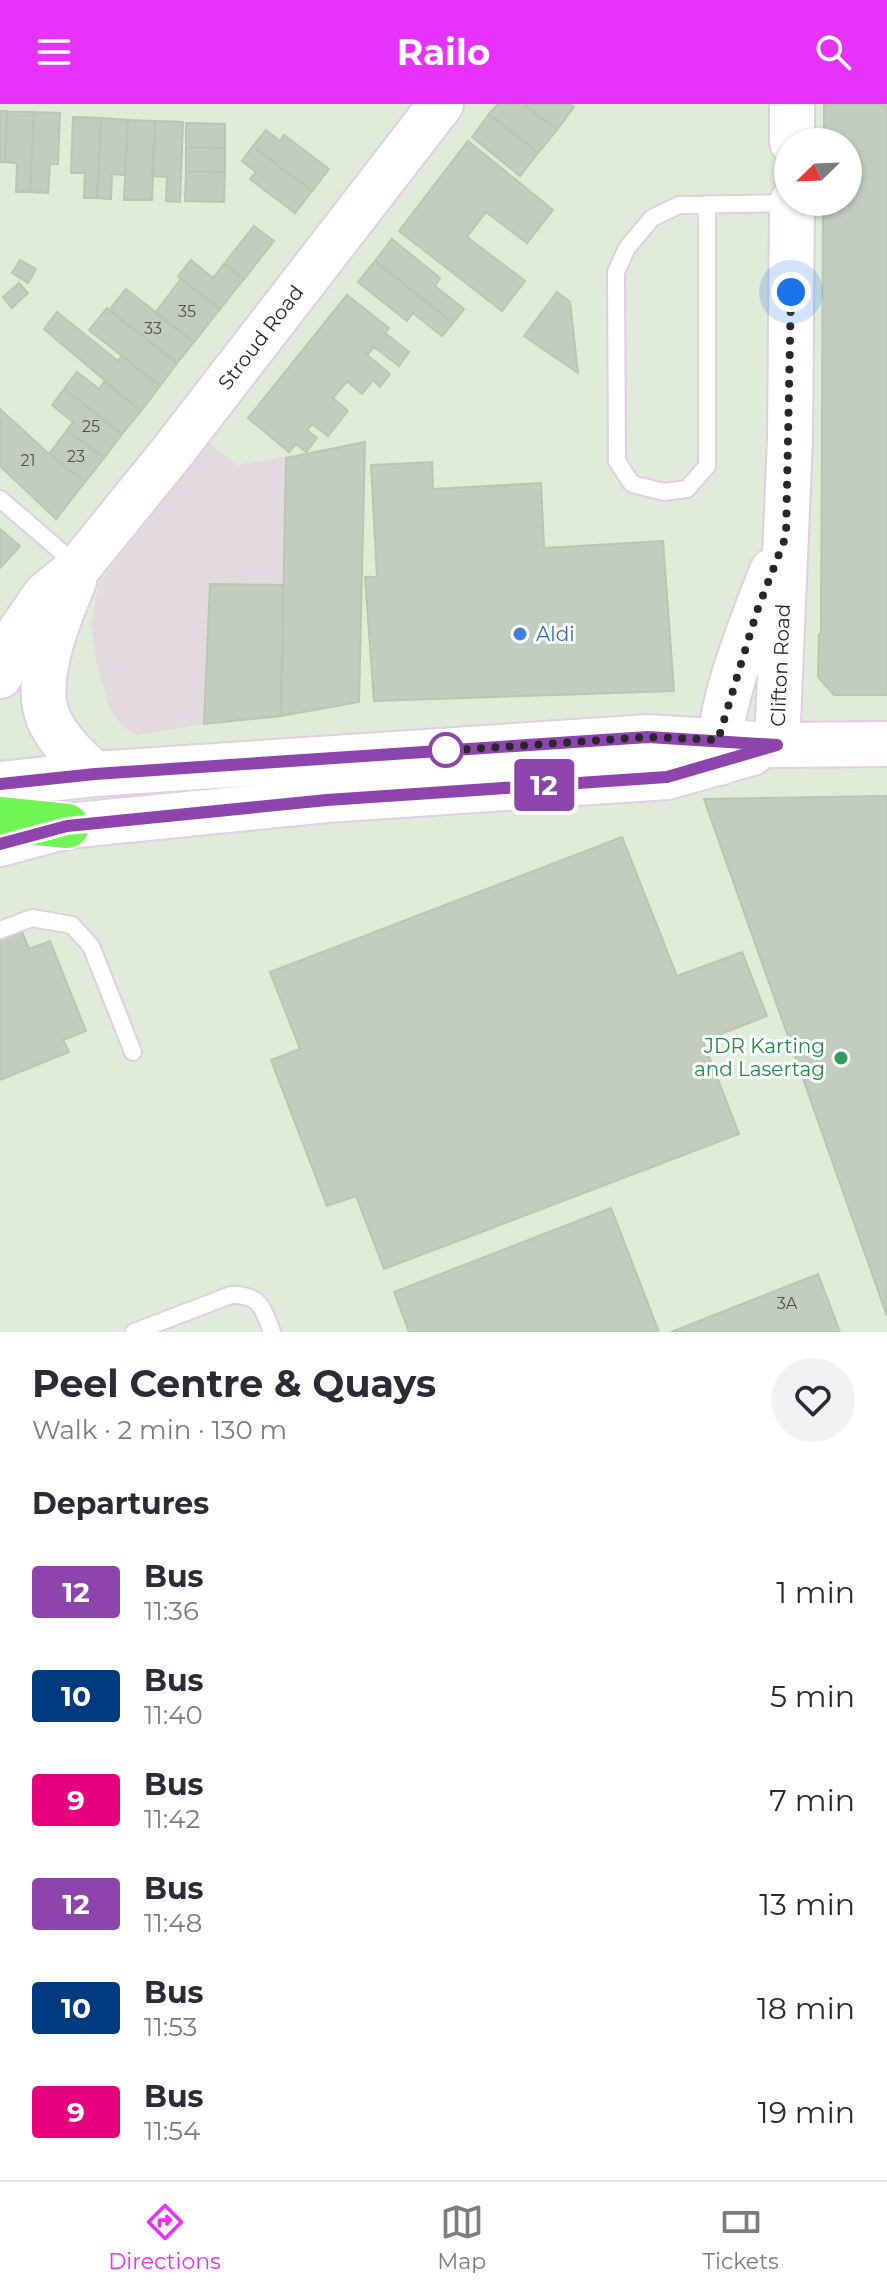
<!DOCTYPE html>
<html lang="en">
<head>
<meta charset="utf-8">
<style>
	body { margin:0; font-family:Montserrat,sans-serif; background:#f2f2f3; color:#2b2b33; height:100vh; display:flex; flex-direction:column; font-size:30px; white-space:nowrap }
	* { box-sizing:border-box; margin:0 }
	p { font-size:26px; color:#7c7c81 }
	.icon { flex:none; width:44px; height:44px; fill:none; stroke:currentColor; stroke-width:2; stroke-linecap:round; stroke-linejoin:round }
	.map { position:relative; height:1228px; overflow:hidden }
	.panel { display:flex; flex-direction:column; background:#fff; flex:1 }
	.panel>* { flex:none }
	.badge { padding:0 16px; border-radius:6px; font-size:28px; line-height:52px }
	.needle { width:52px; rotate:247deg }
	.fabs { position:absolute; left:774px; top:24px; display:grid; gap:16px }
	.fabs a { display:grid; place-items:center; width:88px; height:88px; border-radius:50%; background:#fff; box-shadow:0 2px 6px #0004; font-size:40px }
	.you { position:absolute; width:40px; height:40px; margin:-20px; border:6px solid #fff; border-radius:50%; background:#1a73e8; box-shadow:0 0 0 12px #1a73e833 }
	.map>.badge { position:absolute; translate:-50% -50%; box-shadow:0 0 0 4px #fff }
	h2 { padding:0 32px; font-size:30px; line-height:72px }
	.round { display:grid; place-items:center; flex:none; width:84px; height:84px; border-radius:42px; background:#f2f2f3 }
	.summary { display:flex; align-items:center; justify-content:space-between; height:136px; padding:0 32px }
	h1 { font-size:38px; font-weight:700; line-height:60px }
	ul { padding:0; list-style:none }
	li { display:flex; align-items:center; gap:24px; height:104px; padding:0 32px }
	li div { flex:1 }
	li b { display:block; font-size:30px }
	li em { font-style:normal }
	li .badge { min-width:88px; font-weight:700; text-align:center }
	header { display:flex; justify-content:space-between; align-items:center; height:104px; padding:0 32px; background:#e732ff; color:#fff; font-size:36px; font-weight:700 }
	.menu { display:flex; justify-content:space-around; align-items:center; height:112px; border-top:2px solid #e1e1e2; background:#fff; font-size:22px; color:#7c7c81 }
	.menu a { display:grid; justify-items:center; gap:4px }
	.menu .active { color:#e732ff }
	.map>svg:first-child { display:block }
	.industrial { fill:#e3dae0 }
	.building { fill:#c3cdbf; stroke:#b8c6b3; stroke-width:2 }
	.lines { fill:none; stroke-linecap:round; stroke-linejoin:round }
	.lane-casing { stroke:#e0cee2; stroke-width:20 }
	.secondary-casing { stroke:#e0cee2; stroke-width:48 }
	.primary-casing { stroke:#fff; stroke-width:48 }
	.lane { stroke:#fff; stroke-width:16 }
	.secondary { stroke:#fff; stroke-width:44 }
	.primary { stroke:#6ff554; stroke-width:44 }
	.line-casing { stroke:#fff; stroke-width:18 }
	.line { stroke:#8e44ad; stroke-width:12 }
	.walk { stroke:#282828; stroke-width:8; stroke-dasharray:0 14.4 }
	.shop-dot { fill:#3f7fe0; stroke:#fff; stroke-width:3 }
	.stop-dot { fill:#fff; stroke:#8e44ad; stroke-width:4 }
	.leisure-dot { fill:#2e9e5b; stroke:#fff; stroke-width:3 }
	.labels { text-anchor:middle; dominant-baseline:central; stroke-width:6; stroke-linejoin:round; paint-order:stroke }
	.number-label { font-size:16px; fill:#4f514e }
	.street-label { font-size:20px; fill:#282828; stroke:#fff }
	.shop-label { font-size:20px; fill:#366cbe; stroke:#fff; text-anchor:start }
	.leisure-label { font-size:20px; fill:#27864d; stroke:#fff; text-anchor:end }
</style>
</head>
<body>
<header><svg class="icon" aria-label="menu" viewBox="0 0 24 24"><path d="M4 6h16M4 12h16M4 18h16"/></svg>Railo<svg class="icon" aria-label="search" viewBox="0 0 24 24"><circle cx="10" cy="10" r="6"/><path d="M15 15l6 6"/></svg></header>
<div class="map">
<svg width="887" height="1228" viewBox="0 0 887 1228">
	<rect width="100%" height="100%" fill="#e0ebd9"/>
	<path class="industrial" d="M208 338 237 361 365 338 359 598 281 612 204 620 137 631 122 622 109 603 96 557 91 519 99 479Z"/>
	<path class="building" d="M498 0H523L557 26 538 49 489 10Z
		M523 0H570L574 3 557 26Z
		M824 0H887V591H834L818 573 819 530H821L823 98H848V38H824Z
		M0 7H7L5 58H0Z
		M7 7 34 8 30 88H16L17 59 5 58Z
		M34 8 60 9 58 60H50L48 89 30 88Z
		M489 10 538 49 520 72 472 33Z
		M73 13 101 14 97 94H84L85 69H71Z
		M101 14 128 16 125 71 112 70 111 95 97 94Z
		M128 16 155 17 152 96H124Z
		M155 17 183 18 180 98 166 97 167 73 152 72Z
		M186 19 225 20V44L186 43Z
		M266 26 280 37 284 31 329 65 312 87 253 42Z
		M468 37 553 106 527 139 486 108 467 133 525 177 502 207 399 127Z
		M253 42 312 87 295 109 250 75 256 68 242 57Z
		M186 43 225 44V68L186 67Z
		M186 67 225 68 224 98 185 97Z
		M254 122 274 137 244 175 224 160Z
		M392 135 440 174 435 182 464 205 453 219 375 157Z
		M20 156 36 165 28 179 12 169Z
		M191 156 213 174 224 160 244 175 220 205 178 172Z
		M375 157 453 219 442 232 413 209 407 217 358 178Z
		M181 175 220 205 194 238 155 209Z
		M19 179 28 189 12 204 3 193Z
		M126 185 194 238 177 259 109 206Z
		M557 188 570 198 578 269 524 232Z
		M347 191 389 224 385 229 409 248 399 262 374 243 367 251 390 270 380 283 373 276 362 290 347 277 333 294 348 307 328 332 312 320 307 326 317 334 306 348 296 340 289 348 248 314Z
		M107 204 177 259 160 282 89 226Z
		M57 208 118 257 122 252 160 282 141 307 44 225Z
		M77 268 99 285 104 278 141 307 122 330 64 285Z
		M64 285 122 330 104 354 67 326 73 318 52 301Z
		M0 305 49 350 85 378 56 415 0 362Z
		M67 326 104 354 85 378 49 350Z
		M365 338 359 598 281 612 286 354Z
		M432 358 433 385 541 379 544 444 663 437 674 587 374 597 365 473H377L371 361Z
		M0 425 20 442 0 464Z
		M210 480 283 481 281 612 204 620Z
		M887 692V1212L704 695Z
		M622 733 677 872 742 848 767 912 703 937 739 1030 384 1165 356 1092 327 1102 271 956 300 945 270 868Z
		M20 823 29 845 50 837 86 927 63 936 69 948 0 976V831Z
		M611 1104 659 1228H409L394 1188Z
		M818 1170 840 1228H671Z"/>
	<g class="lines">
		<defs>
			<path id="lane" d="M707 100V362L687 385 664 388 632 380 617 357 616 168 627 144 652 114 679 101 790 99
				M0 395 78 462
				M0 826 32 814 72 821 91 842 133 948
				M134 1228 231 1191C260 1190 263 1204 272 1228"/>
			<g id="secondary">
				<path d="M792 38V0"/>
				<path d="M74 477C59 513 33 575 48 613 57 636 78 655 95 670"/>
				<path id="s1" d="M0 572 19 529 45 491 79 463 173 347 441 0"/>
				<path id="s2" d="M777 641 790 335 792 98"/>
				<path d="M719 659C717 603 751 521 772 467"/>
				<path d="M0 680 95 670 648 633 777 641 887 640"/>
				<path d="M0 740 67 722 327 696 667 673 752 649"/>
			</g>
			<path id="primary" d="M0 715 67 722"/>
		</defs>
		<use href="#lane" class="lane-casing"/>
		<use href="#secondary" class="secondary-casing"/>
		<use href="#primary" class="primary-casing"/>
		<use href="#lane" class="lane"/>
		<use href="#secondary" class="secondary"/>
		<use href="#primary" class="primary"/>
	</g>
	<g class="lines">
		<defs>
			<path id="line" d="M0 680 95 670 648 633 777 641 667 673 327 696 67 722 0 740"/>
		</defs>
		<use href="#line" class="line-casing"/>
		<use href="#line" class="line"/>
		<path class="walk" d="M446 646 442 647 648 633 718 636 757 507 786 432 791 188"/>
	</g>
	<circle class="shop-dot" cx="520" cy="530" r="8"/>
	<circle class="stop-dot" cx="446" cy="646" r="16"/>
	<circle class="leisure-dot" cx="841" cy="954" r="8"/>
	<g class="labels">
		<g class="number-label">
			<text x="187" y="207">35</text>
			<text x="153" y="224">33</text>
			<text x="91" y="322">25</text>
			<text x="76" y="352">23</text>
			<text x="28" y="356">21</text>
			<text x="787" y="1199">3A</text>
		</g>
		<g class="street-label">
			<text stroke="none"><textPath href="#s1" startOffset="430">Stroud Road</textPath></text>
			<text stroke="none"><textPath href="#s2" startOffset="80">Clifton Road</textPath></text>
		</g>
		<g class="shop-label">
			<text x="536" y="530">Aldi</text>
		</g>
		<g class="leisure-label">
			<text x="825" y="942">JDR Karting<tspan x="825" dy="23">and Lasertag</tspan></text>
		</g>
	</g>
</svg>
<div class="fabs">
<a><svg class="needle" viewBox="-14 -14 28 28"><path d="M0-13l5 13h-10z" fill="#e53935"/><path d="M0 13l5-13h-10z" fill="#7c7c81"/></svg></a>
</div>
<div class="you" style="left:791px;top:188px"></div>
<b class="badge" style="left:544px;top:681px;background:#8e44ad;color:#fff">12</b>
</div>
<section class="panel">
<div class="summary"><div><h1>Peel Centre &amp; Quays</h1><p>Walk · 2 min · 130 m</p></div><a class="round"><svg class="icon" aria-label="heart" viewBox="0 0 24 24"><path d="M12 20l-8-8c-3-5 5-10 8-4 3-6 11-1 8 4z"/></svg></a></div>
<h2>Departures</h2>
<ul>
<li><span class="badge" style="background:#8e44ad;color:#fff">12</span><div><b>Bus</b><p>11:36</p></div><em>1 min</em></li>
<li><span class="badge" style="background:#003b80;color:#fff">10</span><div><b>Bus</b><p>11:40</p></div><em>5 min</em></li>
<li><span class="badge" style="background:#e6007e;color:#fff">9</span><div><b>Bus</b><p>11:42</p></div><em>7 min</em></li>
<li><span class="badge" style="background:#8e44ad;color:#fff">12</span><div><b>Bus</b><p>11:48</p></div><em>13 min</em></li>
<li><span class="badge" style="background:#003b80;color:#fff">10</span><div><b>Bus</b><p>11:53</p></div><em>18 min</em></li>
<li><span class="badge" style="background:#e6007e;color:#fff">9</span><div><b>Bus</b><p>11:54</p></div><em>19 min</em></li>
</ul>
</section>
<nav class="menu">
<a class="active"><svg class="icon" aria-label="directions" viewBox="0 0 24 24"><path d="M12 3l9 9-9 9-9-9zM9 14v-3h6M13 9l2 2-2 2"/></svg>Directions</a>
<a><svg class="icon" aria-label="map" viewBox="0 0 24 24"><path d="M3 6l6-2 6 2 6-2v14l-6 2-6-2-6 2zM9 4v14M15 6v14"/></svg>Map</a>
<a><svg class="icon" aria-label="tickets" viewBox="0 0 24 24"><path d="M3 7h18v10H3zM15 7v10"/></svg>Tickets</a>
</nav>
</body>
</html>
